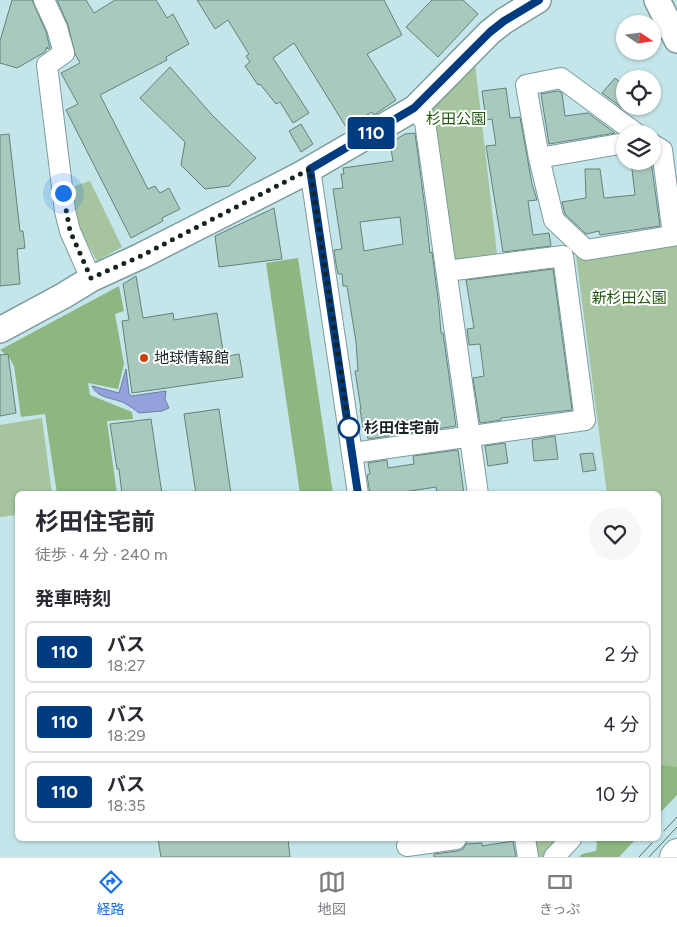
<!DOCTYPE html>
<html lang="ja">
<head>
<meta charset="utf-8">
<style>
	body { margin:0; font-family:Figtree,"Noto Sans JP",sans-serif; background:#f7f7f7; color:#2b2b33; height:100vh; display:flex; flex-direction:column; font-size:19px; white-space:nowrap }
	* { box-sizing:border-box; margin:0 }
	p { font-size:16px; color:#7c7c81 }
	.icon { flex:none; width:28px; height:28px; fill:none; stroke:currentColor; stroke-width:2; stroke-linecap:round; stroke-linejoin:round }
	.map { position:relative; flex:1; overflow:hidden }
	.details { position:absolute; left:15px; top:491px; width:646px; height:350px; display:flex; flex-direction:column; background:#fff; border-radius:8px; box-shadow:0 1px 4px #0004 }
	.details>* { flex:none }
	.badge { padding:0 10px; border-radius:4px; font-size:18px; line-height:32px }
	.needle { width:32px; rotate:103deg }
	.tools { position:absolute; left:616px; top:15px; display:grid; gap:10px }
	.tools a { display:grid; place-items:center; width:45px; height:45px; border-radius:50%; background:#fff; box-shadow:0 1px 4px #0004; font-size:25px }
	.you { position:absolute; width:25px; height:25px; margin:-12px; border:4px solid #fff; border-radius:50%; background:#1a73e8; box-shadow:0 0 0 8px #1a73e833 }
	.map>.badge { position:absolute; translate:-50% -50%; box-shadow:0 0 0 2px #fff }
	h2 { padding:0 20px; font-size:19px; line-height:45px }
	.round { display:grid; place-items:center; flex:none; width:52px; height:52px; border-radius:26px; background:#f7f7f7 }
	.overview { display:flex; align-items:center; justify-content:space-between; height:85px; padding:0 20px }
	h1 { font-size:24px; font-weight:700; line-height:38px }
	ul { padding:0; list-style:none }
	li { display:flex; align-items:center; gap:15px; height:62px; margin:0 10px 8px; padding:0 10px; border:2px solid #e1e1e2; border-radius:8px }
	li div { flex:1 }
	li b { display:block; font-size:19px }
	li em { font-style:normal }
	li .badge { min-width:55px; font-weight:700; text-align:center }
	.menu { display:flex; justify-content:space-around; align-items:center; height:70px; border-top:1px solid #e1e1e2; background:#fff; font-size:14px; color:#7c7c81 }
	.menu a { display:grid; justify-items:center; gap:2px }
	.menu .selected { color:#1a73e8 }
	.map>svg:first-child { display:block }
	.green { fill:#a6c49e }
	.forest { fill:#8db681 }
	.water { fill:#93a2dc; stroke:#6e7ca5 }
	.building { fill:#aac9be; stroke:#658278; fill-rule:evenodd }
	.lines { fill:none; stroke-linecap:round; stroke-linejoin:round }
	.minor-casing { stroke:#7c9b9f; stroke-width:22 }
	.tertiary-casing { stroke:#7c9b9f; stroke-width:28 }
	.trunk-casing { stroke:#7c9b9f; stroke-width:30 }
	.minor { stroke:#fff; stroke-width:20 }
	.tertiary { stroke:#fff; stroke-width:25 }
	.trunk { stroke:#fff; stroke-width:28 }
	.tram { stroke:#586c6f; stroke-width:1 }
	.line-casing { stroke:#fff; stroke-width:11 }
	.line { stroke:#003b80; stroke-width:8 }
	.walk { stroke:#172325; stroke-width:5; stroke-dasharray:0 9 }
	.poi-dot { fill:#c84106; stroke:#fff; stroke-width:2 }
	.stop-dot { fill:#fff; stroke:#003b80; stroke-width:2.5 }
	.labels { text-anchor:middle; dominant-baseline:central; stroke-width:4; stroke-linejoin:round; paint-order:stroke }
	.park-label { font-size:15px; fill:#21560c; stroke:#fff }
	.poi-label { font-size:15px; fill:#172325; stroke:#fff; text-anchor:start }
	.stop-label { font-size:15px; font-weight:bold; fill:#172325; stroke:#fff; text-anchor:start }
</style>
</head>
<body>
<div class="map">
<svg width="677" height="857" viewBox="0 0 677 857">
	<rect width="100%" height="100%" fill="#c4e6ea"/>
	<path class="green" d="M475 63 497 254 449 264 427 110Z
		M90 181 122 247 97 261 77 224 68 188Z
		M677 244V768L659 776V494H607L576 255Z
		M42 418 52 494H18L17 515 0 517V425Z
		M528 839H567L552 857H535Z"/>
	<path class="forest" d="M298 258 333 494H300L266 263Z
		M119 286 124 311 115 314 124 364 118 389 88 383 90 395 132 412 133 419 107 421 117 494H57L45 414 21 417 14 366 9 357 0 350Z
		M659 765 677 767V795L659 814Z
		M593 839H636L619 857H579L582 854 596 851 597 843Z"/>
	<path class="water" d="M126 369 129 394 132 396 166 391 165 399 169 408 162 411 139 413C135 410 130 406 126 404 114 397 99 400 92 386L119 393Z"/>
	<path class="building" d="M12 0H32L46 32 50 48 48 49 47 47 45 52 17 68 0 63V41Z
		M57 0H86L94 13 115 0H156L167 18 173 14 189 44 166 57 167 60 100 95 148 189 155 186 160 193 169 188 180 209 162 218 163 221 131 238 66 110 78 104 61 73 80 63 75 54 68 25Z
		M197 0H384L402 35 367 54 396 100 374 115 372 112 346 127 294 43 273 58 309 113 293 123 280 102 276 104 260 84 258 85 245 66 250 62 246 56 249 54 228 20 215 29Z
		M432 0H463L478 14 438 57 406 27Z
		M170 67 212 115 256 158 229 186 205 189 181 165 185 142 140 98Z
		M615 78 625 86V110L602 93Z
		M506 88 510 118 520 117 532 184 537 200 528 201 533 235 549 233 551 246 503 252 486 146 496 145 492 119 486 120 482 91Z
		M558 91 562 93 565 116 588 113 615 133 549 144 541 94Z
		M301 124 313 144 301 152 289 131Z
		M415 133 426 216 430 253 432 252 439 307 441 333H443L456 426 368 439 366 427 363 428 360 409H361L355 371H358L356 342 347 286H343L342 274H338L336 264 334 250 342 249 333 189 343 188 341 174H344L343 168 393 161 390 143 405 134ZM400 217 403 244 364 251 360 222Z
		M9 134 20 231H23L25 248 17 249 20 284 0 286V135Z
		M631 161H651L660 226 600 235 599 231 586 234 565 214 562 202 586 198 585 169H600L604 198 635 195Z
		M274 208 282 259 219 267 215 236Z
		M553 269 572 410 501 418V420L480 423 473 378 484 376 480 344 469 345 467 329 474 328 466 280Z
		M136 276 143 318 173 313 174 320 217 313 224 357 239 354 243 377 132 393 122 321 129 320 123 284Z
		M8 354 16 413 0 416V355Z
		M219 409 231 494H196L184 414Z
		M151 419 162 494H122L119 469H117L110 424Z
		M555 436 558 459 534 461 532 440Z
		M505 443 508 463 488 466 485 446Z
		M458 450 464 494H437L436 487 391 494H370L367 475 370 474 368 463 387 460 388 468 414 464 413 456Z
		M593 453 596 470 583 472 580 454Z
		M158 839H288L290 857H161Z
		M513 841 516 857H434V854L458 851 463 849 466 844 482 843V846Z"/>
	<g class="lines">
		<defs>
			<path id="minor" d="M44 0 57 28 64 53 47 65 65 211 70 231 91 279
				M415 108 425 122 478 494
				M637 134 561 78 526 85 539 158 554 220 586 250 677 235
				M652 144 662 150 673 235
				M539 158 625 143
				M310 169 358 494
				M353 453 585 420 563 256 447 271
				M525 839 528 857
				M407 846 456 839
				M554 857 571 839"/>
			<path id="tertiary" d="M657 0 677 40
				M0 330 63 296 91 279 141 256 298 176 415 108 490 32 504 21 538 0"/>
			<path id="trunk" d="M674 857 677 853"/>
		</defs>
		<use href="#minor" class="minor-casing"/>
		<use href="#tertiary" class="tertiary-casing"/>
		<use href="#trunk" class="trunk-casing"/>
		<use href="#minor" class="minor"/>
		<use href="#tertiary" class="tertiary"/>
		<use href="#trunk" class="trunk"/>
		<path class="tram" d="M664 831 677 817
			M639 857 652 843
			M649 857 677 827"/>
	</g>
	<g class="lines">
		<defs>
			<path id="line" d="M358 494 310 169 414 108 490 32 504 21 539 0"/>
		</defs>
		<use href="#line" class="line-casing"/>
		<use href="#line" class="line"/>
		<path class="walk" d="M63 193 70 231 91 278 141 256 310 169 350 434 349 428"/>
	</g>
	<circle class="poi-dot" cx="144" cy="358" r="5"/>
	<circle class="stop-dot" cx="349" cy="428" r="10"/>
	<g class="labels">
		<g class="park-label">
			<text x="456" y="119">杉田公園</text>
			<text x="629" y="298">新杉田公園</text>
		</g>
		<g class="poi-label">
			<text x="154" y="358">地球情報館</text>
		</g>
		<g class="stop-label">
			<text x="364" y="428">杉田住宅前</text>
		</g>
	</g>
</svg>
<div class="tools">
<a><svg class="needle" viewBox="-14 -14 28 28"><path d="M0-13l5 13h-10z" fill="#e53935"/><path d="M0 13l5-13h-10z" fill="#7c7c81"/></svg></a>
<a><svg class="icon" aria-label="locate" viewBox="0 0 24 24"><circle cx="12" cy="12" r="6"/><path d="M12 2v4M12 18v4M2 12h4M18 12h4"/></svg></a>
<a><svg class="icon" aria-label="layers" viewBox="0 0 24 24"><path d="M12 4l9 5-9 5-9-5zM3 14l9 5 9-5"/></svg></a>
</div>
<div class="you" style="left:63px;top:193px"></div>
<b class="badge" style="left:371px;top:133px;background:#003b80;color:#fff">110</b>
<section class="details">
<div class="overview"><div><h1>杉田住宅前</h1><p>徒歩 · 4 分 · 240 m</p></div><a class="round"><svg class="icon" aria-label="heart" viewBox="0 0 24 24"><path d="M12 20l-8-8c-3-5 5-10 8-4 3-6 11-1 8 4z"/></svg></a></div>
<h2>発車時刻</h2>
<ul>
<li><span class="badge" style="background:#003b80;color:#fff">110</span><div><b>バス</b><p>18:27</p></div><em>2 分</em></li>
<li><span class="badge" style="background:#003b80;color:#fff">110</span><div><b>バス</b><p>18:29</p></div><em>4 分</em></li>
<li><span class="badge" style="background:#003b80;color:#fff">110</span><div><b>バス</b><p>18:35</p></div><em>10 分</em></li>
</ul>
</section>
</div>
<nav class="menu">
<a class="selected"><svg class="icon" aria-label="directions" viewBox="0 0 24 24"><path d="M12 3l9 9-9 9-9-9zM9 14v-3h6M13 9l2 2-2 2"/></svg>経路</a>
<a><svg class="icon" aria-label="map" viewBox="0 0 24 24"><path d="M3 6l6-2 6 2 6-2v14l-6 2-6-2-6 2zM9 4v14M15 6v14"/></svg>地図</a>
<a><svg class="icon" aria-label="tickets" viewBox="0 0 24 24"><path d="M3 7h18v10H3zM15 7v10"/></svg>きっぷ</a>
</nav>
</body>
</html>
